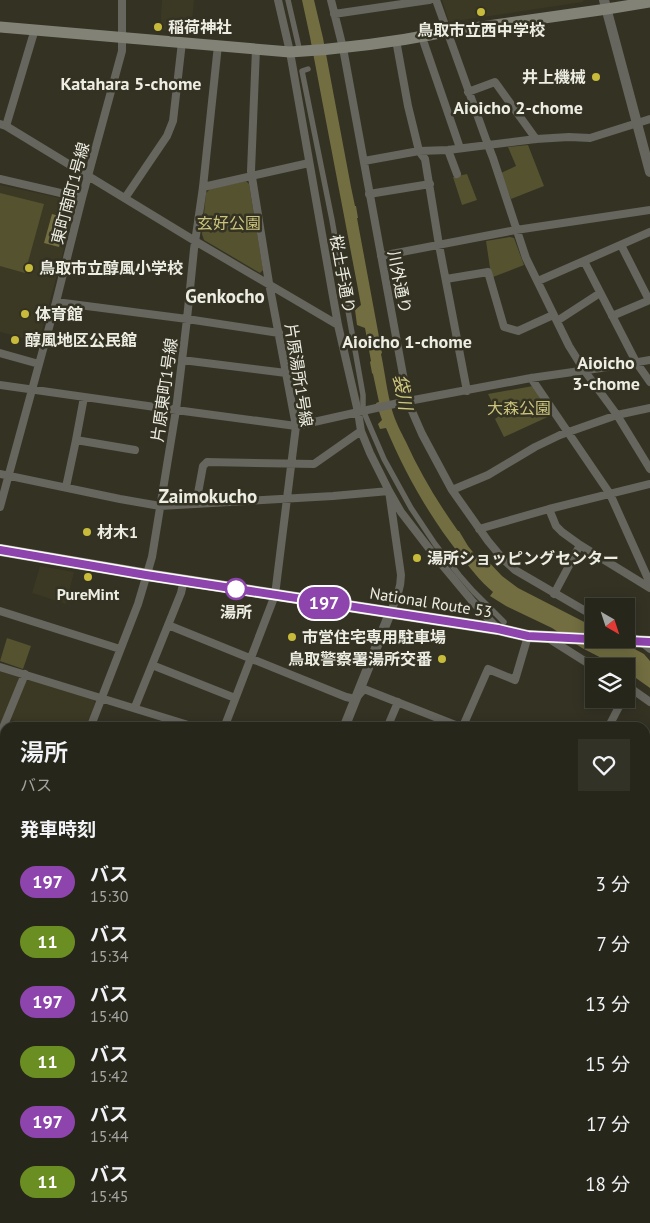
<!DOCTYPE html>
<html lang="ja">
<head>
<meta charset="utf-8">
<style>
	body { margin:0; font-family:"PT Sans","Noto Sans JP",sans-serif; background:#323227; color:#f1f3f6; height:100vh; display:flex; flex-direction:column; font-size:19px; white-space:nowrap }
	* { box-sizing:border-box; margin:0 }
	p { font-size:16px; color:#a4a5a2 }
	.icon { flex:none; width:28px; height:28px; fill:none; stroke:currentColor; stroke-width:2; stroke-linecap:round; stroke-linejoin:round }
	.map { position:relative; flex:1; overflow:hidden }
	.panel { position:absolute; left:0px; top:722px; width:650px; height:501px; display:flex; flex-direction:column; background:#26261a; border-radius:15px 15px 0 0; box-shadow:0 2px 12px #0003,0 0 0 1px #424339 }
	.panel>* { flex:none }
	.badge { padding:0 10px; border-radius:16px; font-size:18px; line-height:32px }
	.needle { width:32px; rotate:141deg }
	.controls { position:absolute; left:585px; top:598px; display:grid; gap:10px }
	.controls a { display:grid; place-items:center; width:50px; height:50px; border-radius:0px; background:#26261a; box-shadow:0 2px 12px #0003,0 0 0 1px #424339; font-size:25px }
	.map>.badge { position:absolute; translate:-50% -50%; box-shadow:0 0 0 2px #fff }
	h2 { padding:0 20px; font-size:19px; line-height:45px }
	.round { display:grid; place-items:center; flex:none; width:52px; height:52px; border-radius:0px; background:#323227 }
	.overview { display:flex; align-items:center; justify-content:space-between; height:85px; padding:0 20px }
	h1 { font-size:24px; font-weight:600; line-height:38px }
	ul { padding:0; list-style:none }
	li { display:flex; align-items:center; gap:15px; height:60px; padding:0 20px }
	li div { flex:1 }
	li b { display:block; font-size:19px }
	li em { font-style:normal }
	li .badge { min-width:55px; font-weight:700; text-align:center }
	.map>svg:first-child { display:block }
	.built { fill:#3b3923 }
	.green { fill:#555230 }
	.forest { fill:#5e592d }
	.water { fill:#726e41 }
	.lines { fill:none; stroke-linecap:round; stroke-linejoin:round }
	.pedestrian { stroke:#66655e; stroke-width:5.5 }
	.minor { stroke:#66655e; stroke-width:8 }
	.tertiary { stroke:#66655e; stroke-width:10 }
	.secondary { stroke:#838277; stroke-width:11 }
	.trunk { stroke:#a4a292; stroke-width:12 }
	.line-casing { stroke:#fff; stroke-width:11 }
	.line { stroke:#8e44ad; stroke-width:8 }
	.poi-dot { fill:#c8bb3b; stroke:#333223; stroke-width:2 }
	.stop-dot { fill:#fff; stroke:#8e44ad; stroke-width:2.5 }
	.labels { text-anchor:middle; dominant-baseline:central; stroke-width:5; stroke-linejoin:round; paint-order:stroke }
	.poi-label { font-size:16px; font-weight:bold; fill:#eeede3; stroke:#333223; text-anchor:start }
	.street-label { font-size:16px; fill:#eeede3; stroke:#333223 }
	.park-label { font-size:16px; fill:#ccc47c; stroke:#333223 }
	.stop-label { font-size:16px; font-weight:bold; fill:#eeede3; stroke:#333223 }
	.neighbourhood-label { font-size:18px; font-weight:bold; fill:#eeede3; stroke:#333223 }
	.water-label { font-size:18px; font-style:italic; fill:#d0c87f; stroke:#333223 }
	.quarter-label { font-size:19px; font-weight:bold; fill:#eeede3; stroke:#333223 }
</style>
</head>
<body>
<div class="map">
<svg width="650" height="1223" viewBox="0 0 650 1223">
	<rect width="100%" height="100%" fill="#333223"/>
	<path class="built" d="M162 0H194L191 33 160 30Z
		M442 0H584L583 2 449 22Z
		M0 185 74 201 76 204 39 342 0 332Z
		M40 566 74 572 66 604 32 593Z
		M0 671 19 677 20 680 25 681 29 680 94 700 95 703 86 727H29L10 719 0 728Z
		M5 729V760L0 758V741Z
		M0 811 5 813V938L1 947 4 950 1 955H0Z"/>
	<path class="green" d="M528 145 544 186 511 199 501 173 516 166 508 147Z
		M467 174 477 200 462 205 453 177Z
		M246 181 249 184 263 270 260 273 204 240 202 234 206 193 210 189Z
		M0 193 44 204 25 273 0 266Z
		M510 237 514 238 524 265 493 277 490 268 486 241Z
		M533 386 552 415 504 437 495 419 499 416 488 394Z
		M7 638 31 646 23 669 0 661Z"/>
	<path class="forest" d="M645 1018 650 1019V1223H192L197 1219H645Z
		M0 1046 5 1047V1219H72L75 1223H0Z"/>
	<path class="water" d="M302 0H314L323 38 351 187 355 206H356L358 218H357L382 353 381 354C385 373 387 392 392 410 395 421 401 432 406 442 420 473 438 503 458 531H459L468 546 480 561 485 558 502 576 518 588 594 627V639H616L644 654 650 661V688L626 671V666H617L582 648 552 628 506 606 490 596 493 592C480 581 470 568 460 555 429 516 405 473 386 428L380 429 378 424 382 420 376 403 379 402 373 374 372 373 370 362 371 361 365 328 357 325 355 310 361 305 310 37Z
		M52 214 66 218 59 247 44 243Z"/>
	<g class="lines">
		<path class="pedestrian" d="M288 0 300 52
			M308 69 302 71 332 220 363 395V410L371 429 384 459 411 508 435 544 459 575 473 591 504 622"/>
		<path class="minor" d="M278 0 290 52 338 325 358 412 361 431 370 453 389 491 401 512 438 560 473 602 497 628
			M331 0 343 48 408 402 422 434 452 490 488 541 503 559 515 570 594 616
			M436 0 488 145 493 158 526 258 569 346 584 370 617 415 650 469
			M334 14 429 0
			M396 40 408 106 419 151 425 159 439 245 467 391
			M424 43 460 148
			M468 92 495 82 536 139
			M0 124 6 126 195 241 338 325
			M6 126 35 29
			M448 150 457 174
			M364 161 419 151 448 150 536 139 569 137 590 138 650 119
			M0 179 82 198
			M203 187 309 163
			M369 194 430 184
			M125 198 167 136 173 121 182 42
			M621 245 649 300
			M381 256 516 230 650 210
			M584 261 636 362 650 382
			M446 279 488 272 504 327 518 331 553 315
			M538 281 650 232
			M56 302 187 319 279 333
			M612 316 650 300
			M557 321 600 293
			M0 353 39 364
			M182 360 286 373
			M531 378 610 494 650 583
			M0 385 176 410 296 426 403 402 531 378 615 366 650 360
			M76 440 135 450
			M0 474 120 499 160 506 333 496 389 491 401 575C401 589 396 600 390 613
			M66 487 76 440 84 397
			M452 490 488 475 535 447 560 435 617 415 650 408
			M196 504 203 466 207 462 314 464 361 431
			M0 507 56 302 82 198 122 51V0
			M549 509 556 526 562 532 580 545 650 588
			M479 529 549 509 650 484
			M554 594 580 545
			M0 611 120 649
			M168 625 346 697 355 699 364 689 458 726
			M626 634 640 641 650 649
			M548 638 594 667
			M152 665 235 698
			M0 667 198 728
			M626 685 650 702
			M135 707 181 593 184 580
			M90 728 138 604 152 557 176 410 187 319 194 249 203 187 218 45
			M224 728 275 595 296 426 269 283 251 171 256 49
			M387 728 398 702
			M457 728 458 726H463L488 669 515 680 528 636
			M613 728 610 724 623 699
			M0 735 25 674
			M645 758 650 762
			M645 775 650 768
			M0 801 5 803
			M645 809 650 812
			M645 865 650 866
			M645 892 650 893
			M645 934 650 933
			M645 1003H650"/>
		<path class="tertiary" d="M604 0 650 172
			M344 728 390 613
			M146 1219V1223"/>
		<path class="secondary" d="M0 27 290 52C342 49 395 42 446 32L607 9 650 2"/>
		<path class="trunk" d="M0 550 147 575 498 629 528 636 650 642"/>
	</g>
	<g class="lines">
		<defs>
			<path id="line" d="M0 550 146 575 498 629 528 636 650 642"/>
		</defs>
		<use href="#line" class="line-casing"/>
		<use href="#line" class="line"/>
	</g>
	<g class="poi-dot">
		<circle cx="481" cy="12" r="5"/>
		<circle cx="158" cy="27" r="5"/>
		<circle cx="596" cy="77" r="5"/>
		<circle cx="29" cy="268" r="5"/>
		<circle cx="25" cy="314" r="5"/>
		<circle cx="15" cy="340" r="5"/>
		<circle cx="87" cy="532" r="5"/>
		<circle cx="417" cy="558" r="5"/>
		<circle cx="88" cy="577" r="5"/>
		<circle cx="292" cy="637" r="5"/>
		<circle cx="442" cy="659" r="5"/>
	</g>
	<circle class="stop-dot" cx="236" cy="589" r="10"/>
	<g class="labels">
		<g class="poi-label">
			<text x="168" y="27">稲荷神社</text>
			<text x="481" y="30" text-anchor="middle">鳥取市立西中学校</text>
			<text x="586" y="77" text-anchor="end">井上機械</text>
			<text x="39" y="268">鳥取市立醇風小学校</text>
			<text x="35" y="314">体育館</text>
			<text x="25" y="340">醇風地区公民館</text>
			<text x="97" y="532">材木1</text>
			<text x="427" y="558">湯所ショッピングセンター</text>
			<text x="88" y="594" text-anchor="middle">PureMint</text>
			<text x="302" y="637">市営住宅専用駐車場</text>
			<text x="432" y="659" text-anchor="end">鳥取警察署湯所交番</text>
		</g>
		<g class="street-label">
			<text transform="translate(70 193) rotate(-75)">東町南町1号線</text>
			<text transform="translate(343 274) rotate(80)">桜土手通り</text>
			<text transform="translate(400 282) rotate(79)">川外通り</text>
			<text transform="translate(299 375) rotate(81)">片原湯所1号線</text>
			<text transform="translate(164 390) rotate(-82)">片原東町1号線</text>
			<text transform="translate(431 602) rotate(9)">National Route 53</text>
		</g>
		<g class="park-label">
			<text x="229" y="223">玄好公園</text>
			<text x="519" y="408">大森公園</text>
		</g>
		<g class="stop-label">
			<text x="236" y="612">湯所</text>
		</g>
		<g class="neighbourhood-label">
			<text x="131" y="83">Katahara 5-chome</text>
			<text x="518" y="107">Aioicho 2-chome</text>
			<text x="407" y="341">Aioicho 1-chome</text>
			<text x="606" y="362">Aioicho<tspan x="606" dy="21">3-chome</tspan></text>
		</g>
		<g class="water-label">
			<text transform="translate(403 392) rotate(79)">袋川</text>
		</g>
		<g class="quarter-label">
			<text x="225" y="296">Genkocho</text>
			<text x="208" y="496">Zaimokucho</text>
		</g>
	</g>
</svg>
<div class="controls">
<a><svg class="needle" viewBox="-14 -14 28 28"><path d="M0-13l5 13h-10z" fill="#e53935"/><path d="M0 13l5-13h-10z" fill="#a4a5a2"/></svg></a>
<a><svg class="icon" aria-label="layers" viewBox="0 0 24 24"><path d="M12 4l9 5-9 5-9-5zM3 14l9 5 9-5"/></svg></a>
</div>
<b class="badge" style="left:324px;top:603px;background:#8e44ad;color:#fff">197</b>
<section class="panel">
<div class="overview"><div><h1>湯所</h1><p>バス</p></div><a class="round"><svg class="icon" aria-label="heart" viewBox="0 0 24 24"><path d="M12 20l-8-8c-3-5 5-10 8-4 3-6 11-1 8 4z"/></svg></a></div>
<h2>発車時刻</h2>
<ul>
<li><span class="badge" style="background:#8e44ad;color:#fff">197</span><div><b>バス</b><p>15:30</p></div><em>3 分</em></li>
<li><span class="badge" style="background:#6b8e23;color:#fff">11</span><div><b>バス</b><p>15:34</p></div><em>7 分</em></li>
<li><span class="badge" style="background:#8e44ad;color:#fff">197</span><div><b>バス</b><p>15:40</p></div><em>13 分</em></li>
<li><span class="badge" style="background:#6b8e23;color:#fff">11</span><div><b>バス</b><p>15:42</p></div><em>15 分</em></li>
<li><span class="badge" style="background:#8e44ad;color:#fff">197</span><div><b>バス</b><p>15:44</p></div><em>17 分</em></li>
<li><span class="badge" style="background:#6b8e23;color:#fff">11</span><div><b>バス</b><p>15:45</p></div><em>18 分</em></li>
</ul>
</section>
</div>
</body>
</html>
